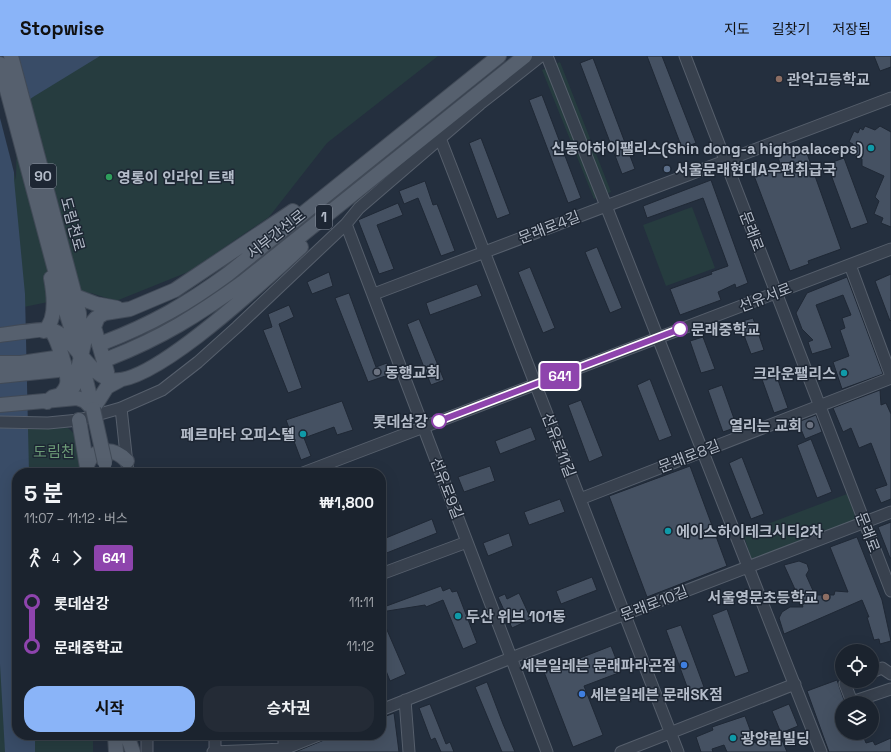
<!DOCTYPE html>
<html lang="ko">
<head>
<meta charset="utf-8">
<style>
	body { margin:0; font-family:"Space Grotesk","Noto Sans KR",sans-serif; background:#242b36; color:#f1f3f6; height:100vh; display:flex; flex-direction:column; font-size:15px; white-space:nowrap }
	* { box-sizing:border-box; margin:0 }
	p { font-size:13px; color:#a0a4aa }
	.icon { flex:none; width:22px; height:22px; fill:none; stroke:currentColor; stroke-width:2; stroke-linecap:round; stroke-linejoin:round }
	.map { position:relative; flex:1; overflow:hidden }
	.sheet { position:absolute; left:12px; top:412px; width:374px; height:272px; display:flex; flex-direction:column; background:#1b232e; border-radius:16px; box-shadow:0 4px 16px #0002,0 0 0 1px #39404a }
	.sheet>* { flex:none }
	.badge { padding:0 8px; border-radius:3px; font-size:14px; line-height:26px }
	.fabs { position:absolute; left:835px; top:588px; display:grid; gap:8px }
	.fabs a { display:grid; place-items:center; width:44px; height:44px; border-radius:50%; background:#1b232e; box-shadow:0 4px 16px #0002,0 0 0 1px #39404a; font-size:20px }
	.map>.badge { position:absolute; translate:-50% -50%; box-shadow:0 0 0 2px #fff }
	.legs { display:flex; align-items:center; gap:6px; height:44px; padding:0 12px; font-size:13px }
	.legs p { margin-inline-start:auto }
	.overview { display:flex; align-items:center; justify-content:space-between; height:68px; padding:0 12px }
	h1 { font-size:22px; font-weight:700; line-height:30px }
	.action { display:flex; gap:8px; margin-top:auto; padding:8px 12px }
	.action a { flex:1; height:46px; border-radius:16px; background:#8ab4f8; color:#111; font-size:16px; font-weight:700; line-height:46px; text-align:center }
	.action a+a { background:#242b36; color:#f1f3f6 }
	ul { padding:0 12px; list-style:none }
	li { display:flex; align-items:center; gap:14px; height:44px; font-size:15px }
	li i { display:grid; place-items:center; width:6px; height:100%; margin:0 5px; background:currentColor }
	li i::after { content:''; width:10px; height:10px; margin:-5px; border:3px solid; border-radius:50%; background:#1b232e }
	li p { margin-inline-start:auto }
	li:first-child i { background:linear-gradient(#0000 50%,currentColor 0) }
	li:last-child i { background:linear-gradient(currentColor 50%,#0000 0) }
	header { display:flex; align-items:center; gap:24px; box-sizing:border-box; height:56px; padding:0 20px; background:#8ab4f8; color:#111 }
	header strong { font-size:19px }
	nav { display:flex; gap:22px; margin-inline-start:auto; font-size:14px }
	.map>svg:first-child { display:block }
	.green { fill:#263c3f }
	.water { fill:#394c67 }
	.pier { fill:#242f3e }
	.building { fill:#455162; stroke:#1f2835 }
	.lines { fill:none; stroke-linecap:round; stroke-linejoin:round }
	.minor-casing { stroke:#565f6c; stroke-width:13 }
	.major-casing { stroke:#414a57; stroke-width:16 }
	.minor { stroke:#38414e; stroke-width:11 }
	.major { stroke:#56606e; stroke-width:14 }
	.major-bridge-casing { stroke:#414a57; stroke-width:16; stroke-linecap:butt }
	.major-bridge { stroke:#56606e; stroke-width:14 }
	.line-1-casing { stroke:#fff; stroke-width:9 }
	.line-1 { stroke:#8e44ad; stroke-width:6 }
	.education-dot { fill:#8d6e63; stroke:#1d2633; stroke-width:1.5 }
	.culture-dot { fill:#0f9aa8; stroke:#1d2633; stroke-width:1.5 }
	.service-dot { fill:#5c6f8a; stroke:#1d2633; stroke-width:1.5 }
	.leisure-dot { fill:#2e9e5b; stroke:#1d2633; stroke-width:1.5 }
	.stop-1-dot { fill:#fff; stroke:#8e44ad; stroke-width:2 }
	.worship-dot { fill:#6b7280; stroke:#1d2633; stroke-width:1.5 }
	.shop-dot { fill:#3f7fe0; stroke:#1d2633; stroke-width:1.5 }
	.labels { text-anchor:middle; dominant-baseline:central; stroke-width:3; stroke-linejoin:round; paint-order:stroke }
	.shield { fill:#1d2633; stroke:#878f9c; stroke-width:1 }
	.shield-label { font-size:14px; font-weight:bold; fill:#b4bcc9 }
	.poi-label { font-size:15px; font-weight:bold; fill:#b4bcc9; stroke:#1d2633; text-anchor:start }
	.street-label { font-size:15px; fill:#b4bcc9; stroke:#1d2633 }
	.stop-label { font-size:15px; font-weight:bold; fill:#b4bcc9; stroke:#1d2633; text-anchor:start }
	.park-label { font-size:15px; fill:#6b9a76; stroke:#1d2633 }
</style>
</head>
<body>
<header>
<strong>Stopwise</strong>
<nav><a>지도</a><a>길찾기</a><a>저장됨</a></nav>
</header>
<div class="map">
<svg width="891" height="696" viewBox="0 0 891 696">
	<rect width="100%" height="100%" fill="#242f3e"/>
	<path class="green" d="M0 0H438L327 87 269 161 188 216 116 245 91 237 0 256Z
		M560 6 611 136 594 143 542 14Z
		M692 151 715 212 666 230 643 169Z
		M68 372 78 381 83 417H17V679H93V696H0V373Z
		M847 438 857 465 752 505 743 477Z"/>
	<path class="water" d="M0 0H100L33 41 14 55V123L25 238 29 417H17V679H35V696H5L0 608Z"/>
	<path class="pier" d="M0 0H18L16 124 0 62Z"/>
	<path class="building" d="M647 0H662L696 87 682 92Z
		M874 0H891V11L880 15Z
		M593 2 635 113 622 118 580 7Z
		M542 39 581 142 568 147 529 44Z
		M865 70 875 74 880 70 891 76V171L881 167 883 162 874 158 879 145 875 141 884 120 862 110V103L849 97 853 88 849 86 854 75 858 77 860 72 863 74Z
		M481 82 510 158 497 163 469 87Z
		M804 89 841 193 808 205 809 208 790 215 753 117 780 107 777 99Z
		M844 102 868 167 851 173 827 108Z
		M711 124 748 227 736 232 735 228 718 236 721 244 680 259 670 233 712 218 711 216 728 210 703 142 647 162 643 150Z
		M425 125 433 149 437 148 455 195 441 200 418 142 404 148 399 135Z
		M398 147 403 159 377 169 394 213 379 218 358 164Z
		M597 191 622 252 610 257 585 196Z
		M530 211 555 272 543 277 518 216Z
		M329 216 333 230 312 238 307 226Z
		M891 218V264L890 265 875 225Z
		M847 221 883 318 842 333 833 306 849 300 840 274 845 272 842 262 851 259 843 239 816 249 832 292 812 298 808 286 813 284 802 273 796 257 807 237Z
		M477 228 482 240 430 259 426 247Z
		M349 237 376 311 387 307 391 318 368 326 335 242Z
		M289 249 294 261 279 268 302 332 288 337 263 274 272 271 268 258Z
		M753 262 764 294 751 298 739 266Z
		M419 263 444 324 431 329 407 268Z
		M703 281 715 313 701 317 690 285Z
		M773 310 788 352 774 357 759 315Z
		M650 323 672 380 659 385 637 329Z
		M722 329 737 371 723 376 708 334Z
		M880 334 881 349 886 347 891 358V443L881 447 875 433 887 429 871 387 859 392 851 372 843 376 833 352Z
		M581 344 603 400 589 406 568 349Z
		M342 345 353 374 337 379 334 371 304 382 311 400 301 404 286 364Z
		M816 359 822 376 805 383 798 366Z
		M531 371 536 384 500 398 495 385Z
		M811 383 832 436 817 442 797 389Z
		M742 401 764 458 751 463 729 407Z
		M490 410 495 425 464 436 458 421Z
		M690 410 727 510 647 541 609 440Z
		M560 443 565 456 529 469 524 456Z
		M432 463 437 477 384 498 381 484Z
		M891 466V502H890L878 471Z
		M509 477 513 490 488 500 483 487Z
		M857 481 882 544 891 585 880 588 879 583 874 584 867 561H869L862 544 784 578 779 562 782 556 790 551H803L784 509 799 505 807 508 809 514 806 519 815 539H834L835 535 848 536 830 491Z
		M592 521 597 534 561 548 556 535Z
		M441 530 443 535 450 532 452 536 457 535 477 587 463 593 443 544 426 551 425 549 381 556V552Z
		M519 537 531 563 512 572 498 541 505 538 507 543Z
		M727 553 749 616 735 621 712 559Z
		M381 560 406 618 390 625 381 602Z
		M681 569 704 631 689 636 666 574Z
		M611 590 621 616 584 630 603 679 573 691 544 616Z
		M837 624 845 647H842V677H862L866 687 873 685 875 689 891 682V696H829L807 635Z
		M487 626 503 668 515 696H502L475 631Z
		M430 648 446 688 450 686 454 696H441L435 682 431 684 419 652Z
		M789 648 798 670 781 677 772 655Z
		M394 657 399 696H295L336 679H381V662Z
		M745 660 755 687 779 677 787 696H727L724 689 712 693 713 696H701L696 681 713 674 712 671Z"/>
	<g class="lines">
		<defs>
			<path id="minor" d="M547 0 821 696
				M685 0 891 535
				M440 82 678 696
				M346 168 547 696
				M850 209 891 320
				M374 238 891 42
				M121 352 128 417
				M0 366 48 367 79 364 121 352 162 334 198 306 237 271 346 168 359 152 480 48 541 0
				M303 417 891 193
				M580 443 891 322
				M381 518 467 486
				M872 616 882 612 891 618
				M848 625 845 628 852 646 891 633
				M405 644 409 696
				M381 654 511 602 891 456
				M147 679V696
				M215 679V696
				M284 679V696
				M213 696 284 693 319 679
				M621 696 795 628"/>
			<path id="major" d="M11 0 75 240 79 257 80 282
				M0 8 67 259 80 300 93 353
				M75 240 96 248 117 252
				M98 261 94 271 107 316
				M50 274C57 280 69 319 67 328 66 333 63 336 60 339
				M44 275C57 264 54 238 51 222
				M0 279C8 278 47 272 51 274 75 281 84 314 109 323 147 336 271 218 301 191
				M105 286C152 268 187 248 228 218L499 0
				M110 302C161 282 198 259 242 227L525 0
				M0 307H21L55 302
				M0 320 58 314
				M47 346 53 341 68 337 74 330 86 279 90 269 96 262 105 257 130 253 175 234 293 155
				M0 349 77 342 85 345 93 353
				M93 353 107 331 120 324
				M79 364 88 417
				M87 409C94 390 115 392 127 405
				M115 679 116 696
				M127 679 133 696"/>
		</defs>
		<use href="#minor" class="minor-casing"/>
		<use href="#major" class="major-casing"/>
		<use href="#minor" class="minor"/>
		<use href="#major" class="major"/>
		<defs>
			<path id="major-bridge" d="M93 353 105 407"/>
		</defs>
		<use href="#major-bridge" class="major-bridge-casing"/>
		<use href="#major-bridge" class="major-bridge"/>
	</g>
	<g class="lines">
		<defs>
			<path id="line-1" d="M439 365 680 273"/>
		</defs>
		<use href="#line-1" class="line-1-casing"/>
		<use href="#line-1" class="line-1"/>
	</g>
	<g class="education-dot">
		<circle cx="779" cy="23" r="4"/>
		<circle cx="826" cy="541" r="4"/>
	</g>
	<g class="culture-dot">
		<circle cx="871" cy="92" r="4"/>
		<circle cx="844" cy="317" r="4"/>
		<circle cx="303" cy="378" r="4"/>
		<circle cx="668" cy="475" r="4"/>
		<circle cx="458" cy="560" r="4"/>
		<circle cx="733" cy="682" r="4"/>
	</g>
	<circle class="service-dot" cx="667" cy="113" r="4"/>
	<circle class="leisure-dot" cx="109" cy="121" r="4"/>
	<g class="stop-1-dot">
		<circle cx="680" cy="273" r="7"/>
		<circle cx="439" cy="365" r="7"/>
	</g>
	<g class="worship-dot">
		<circle cx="377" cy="316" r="4"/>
		<circle cx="810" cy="369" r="4"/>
	</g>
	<g class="shop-dot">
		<circle cx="684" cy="609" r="4"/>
		<circle cx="582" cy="638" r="4"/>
	</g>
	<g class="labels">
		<g class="shield">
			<rect x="30" y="108" width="26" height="24" rx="3"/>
			<rect x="316" y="149" width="16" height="24" rx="3"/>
		</g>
		<g class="shield-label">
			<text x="43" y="120">90</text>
			<text x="324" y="161">1</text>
		</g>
		<g class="poi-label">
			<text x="787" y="23">관악고등학교</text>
			<text x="863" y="92" text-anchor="end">신동아하이팰리스(Shin dong-a highpalaceps)</text>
			<text x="675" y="113">서울문래현대A우편취급국</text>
			<text x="117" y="121">영롱이 인라인 트랙</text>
			<text x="385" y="316">동행교회</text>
			<text x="836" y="317" text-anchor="end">크라운팰리스</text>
			<text x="802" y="369" text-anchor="end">열리는 교회</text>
			<text x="295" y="378" text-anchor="end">페르마타 오피스텔</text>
			<text x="676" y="475">에이스하이테크시티2차</text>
			<text x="818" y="541" text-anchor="end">서울영문초등학교</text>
			<text x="466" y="560">두산 위브 101동</text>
			<text x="676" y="609" text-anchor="end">세븐일레븐 문래파라곤점</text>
			<text x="590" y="638">세븐일레븐 문래SK점</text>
			<text x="741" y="682">광양림빌딩</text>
		</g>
		<g class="street-label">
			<text transform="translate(73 168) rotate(75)">도림천로</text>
			<text transform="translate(549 171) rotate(-21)">문래로4길</text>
			<text transform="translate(752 175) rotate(69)">문래로</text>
			<text transform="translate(276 178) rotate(-38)">서부간선로</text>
			<text transform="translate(765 241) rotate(-21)">선유서로</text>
			<text transform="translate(559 389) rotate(69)">선유로11길</text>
			<text transform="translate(689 400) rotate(-21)">문래로8길</text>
			<text transform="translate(447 432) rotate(69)">선유로9길</text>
			<text transform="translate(868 476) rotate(69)">문래로</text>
			<text transform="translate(654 547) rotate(-21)">문래로10길</text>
		</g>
		<g class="stop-label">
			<text x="691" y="273">문래중학교</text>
			<text x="428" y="365" text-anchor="end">롯데삼강</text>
		</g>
		<g class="park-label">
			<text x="54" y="395">도림천</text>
		</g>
	</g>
</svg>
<div class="fabs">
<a><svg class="icon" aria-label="locate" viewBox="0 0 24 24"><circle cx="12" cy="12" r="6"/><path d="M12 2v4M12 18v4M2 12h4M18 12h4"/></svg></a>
<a><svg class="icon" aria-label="layers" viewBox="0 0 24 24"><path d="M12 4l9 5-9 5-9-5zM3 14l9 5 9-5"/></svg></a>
</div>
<b class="badge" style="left:560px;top:320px;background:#8e44ad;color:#fff">641</b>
<section class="sheet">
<div class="overview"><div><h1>5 분</h1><p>11:07 – 11:12 · 버스</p></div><b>₩1,800</b></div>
<div class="legs"><svg class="icon" aria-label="walk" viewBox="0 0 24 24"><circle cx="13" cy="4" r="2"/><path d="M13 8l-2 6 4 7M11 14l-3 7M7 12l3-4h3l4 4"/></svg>4<svg class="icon" aria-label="forward" viewBox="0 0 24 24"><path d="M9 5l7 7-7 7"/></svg><b class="badge" style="background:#8e44ad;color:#fff">641</b></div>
<ul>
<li><i style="color:#8e44ad"></i><b>롯데삼강</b><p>11:11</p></li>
<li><i style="color:#8e44ad"></i><b>문래중학교</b><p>11:12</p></li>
</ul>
<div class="action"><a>시작</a><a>승차권</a></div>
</section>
</div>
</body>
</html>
